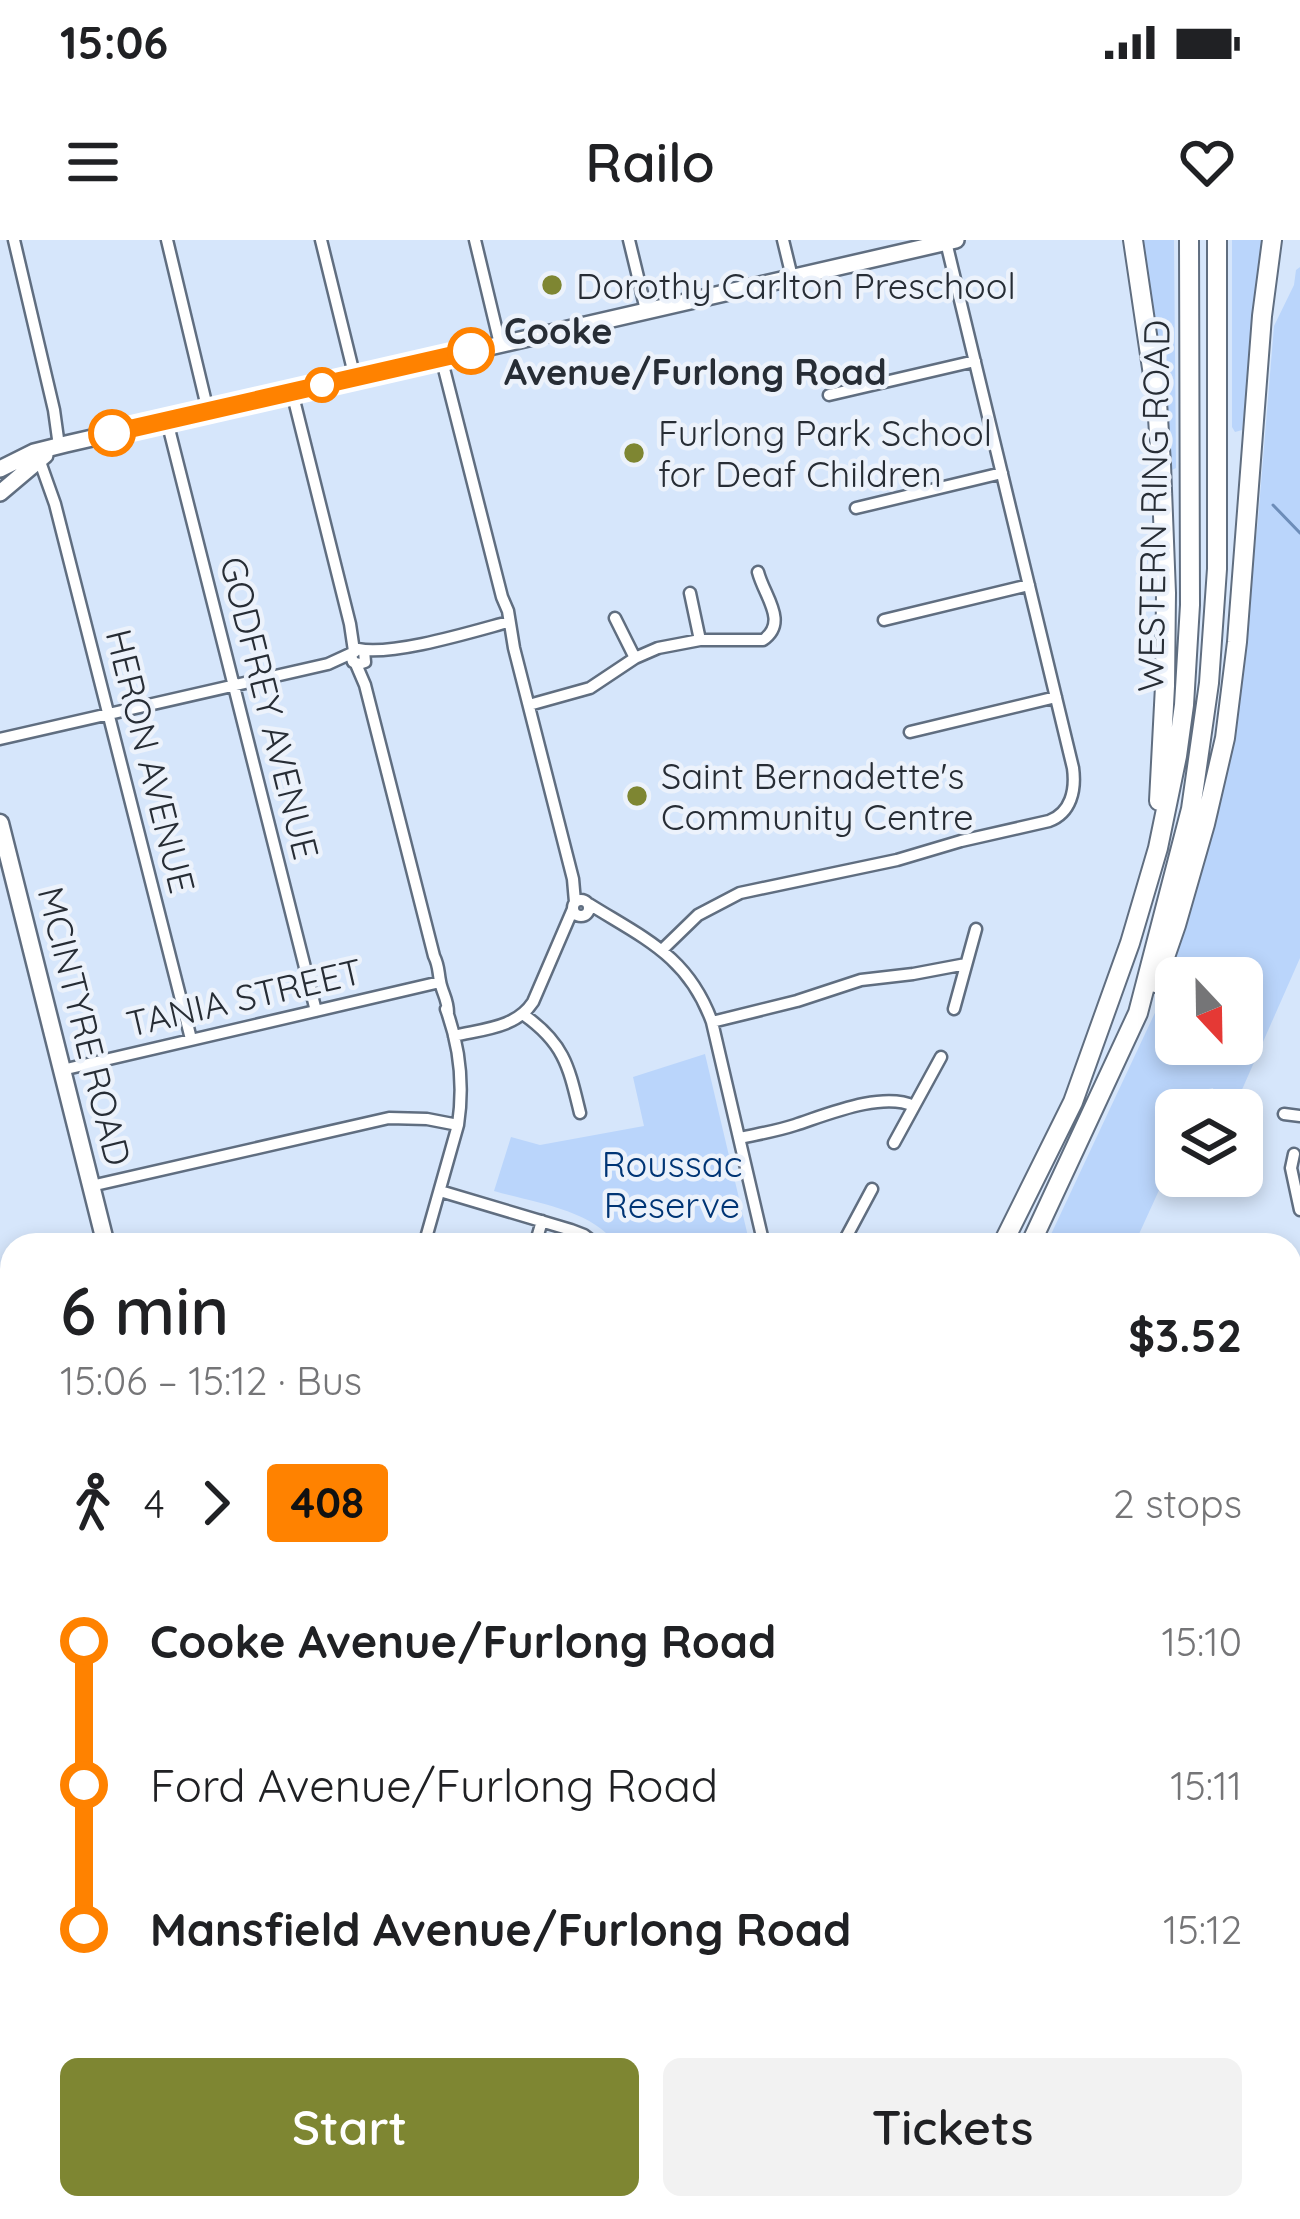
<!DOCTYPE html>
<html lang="en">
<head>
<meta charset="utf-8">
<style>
	body { margin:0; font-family:Quicksand,sans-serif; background:#f2f2f2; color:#202124; height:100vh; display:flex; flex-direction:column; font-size:45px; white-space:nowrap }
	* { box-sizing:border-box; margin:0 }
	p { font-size:39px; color:#757577 }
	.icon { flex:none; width:66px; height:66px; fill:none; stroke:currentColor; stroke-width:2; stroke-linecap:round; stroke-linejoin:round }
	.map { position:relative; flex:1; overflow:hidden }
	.side { position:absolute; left:0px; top:993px; width:1302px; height:987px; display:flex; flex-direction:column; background:#fff; border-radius:36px 36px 0 0; box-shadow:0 6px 18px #0003 }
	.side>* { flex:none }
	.badge { padding:0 24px; border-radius:9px; font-size:42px; line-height:78px }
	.needle { width:78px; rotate:158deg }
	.tools { position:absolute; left:1155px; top:717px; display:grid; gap:24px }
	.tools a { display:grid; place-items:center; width:108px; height:108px; border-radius:18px; background:#fff; box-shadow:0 6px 18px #0003; font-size:60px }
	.map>.badge { position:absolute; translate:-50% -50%; box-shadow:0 0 0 6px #fff }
	.legs { display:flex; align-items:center; gap:18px; height:132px; padding:0 60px; font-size:39px }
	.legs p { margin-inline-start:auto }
	.summary { display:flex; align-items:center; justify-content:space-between; height:204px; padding:0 60px }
	h1 { font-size:66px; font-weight:600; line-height:90px }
	.action { display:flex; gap:24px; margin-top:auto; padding:24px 60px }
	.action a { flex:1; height:138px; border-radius:18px; background:#7e8632; color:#fff; font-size:48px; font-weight:600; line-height:138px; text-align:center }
	.action a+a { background:#f2f2f2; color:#202124 }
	ul { padding:0 60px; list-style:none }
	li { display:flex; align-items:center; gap:42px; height:144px; font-size:45px }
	li i { display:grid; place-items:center; width:18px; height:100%; margin:0 15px; background:currentColor }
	li i::after { content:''; width:30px; height:30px; margin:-15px; border:9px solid; border-radius:50%; background:#fff }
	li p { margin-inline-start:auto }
	li:first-child i { background:linear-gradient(#0000 50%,currentColor 0) }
	li:last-child i { background:linear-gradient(currentColor 50%,#0000 0) }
	.status { display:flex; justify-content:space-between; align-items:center; height:84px; padding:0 60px; background:#fff; direction:ltr }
	.status svg { height:33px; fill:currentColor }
	header { display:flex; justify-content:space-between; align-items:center; height:156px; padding:0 60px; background:#fff; font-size:54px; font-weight:600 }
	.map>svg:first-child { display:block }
	.green { fill:#bad5fb; fill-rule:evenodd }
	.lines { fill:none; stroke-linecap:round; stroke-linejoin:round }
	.stream { stroke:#6d8db9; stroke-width:3 }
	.street-casing { stroke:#606e80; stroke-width:15 }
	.secondary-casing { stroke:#606e80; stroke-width:20 }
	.primary-casing { stroke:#606e80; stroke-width:21 }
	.highway-casing { stroke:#606e80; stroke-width:22 }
	.street { stroke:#fff; stroke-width:10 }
	.secondary { stroke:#fff; stroke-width:15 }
	.primary { stroke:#fff; stroke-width:16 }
	.highway { stroke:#fff; stroke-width:18 }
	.line-1-casing { stroke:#fff; stroke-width:27 }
	.line-1 { stroke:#ff8200; stroke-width:18 }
	.poi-dot { fill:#7e8632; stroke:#ecf2fb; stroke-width:4.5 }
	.stop-1-dot { fill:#fff; stroke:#ff8200; stroke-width:6 }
	.labels { text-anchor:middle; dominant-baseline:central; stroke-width:9; stroke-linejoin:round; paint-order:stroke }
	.poi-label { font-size:36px; fill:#272d35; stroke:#ecf2fb; text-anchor:start }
	.stop-label { font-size:36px; font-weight:bold; fill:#272d35; stroke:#ecf2fb; text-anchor:start }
	.street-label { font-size:36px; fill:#272d35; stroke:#ecf2fb }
	.park-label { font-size:36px; fill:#003575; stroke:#ecf2fb }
</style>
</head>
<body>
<div class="status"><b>15:06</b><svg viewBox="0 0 49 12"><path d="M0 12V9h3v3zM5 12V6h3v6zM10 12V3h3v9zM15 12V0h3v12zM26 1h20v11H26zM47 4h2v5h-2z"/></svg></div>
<header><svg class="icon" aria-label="menu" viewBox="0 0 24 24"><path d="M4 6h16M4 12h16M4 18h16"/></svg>Railo<svg class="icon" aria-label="heart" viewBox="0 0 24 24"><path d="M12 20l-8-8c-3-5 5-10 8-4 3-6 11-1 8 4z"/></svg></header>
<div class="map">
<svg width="1300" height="1979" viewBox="0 0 1300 1979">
	<rect width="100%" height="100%" fill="#d6e6fb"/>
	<path class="green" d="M1139 0H1174L1176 228 1172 230 1168 228Z
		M1232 0H1264L1242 190 1235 192 1232 187Z
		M1300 27V718L1233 870H1219L1213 848 1204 850 1195 870H1176V913L1134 1005H1046L1160 762 1212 590 1231 514 1258 280 1274 86 1294 45 1296 30ZM1176 738H1242V804H1176Z
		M705 814 750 1005H617C591 969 534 963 494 951L511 897 540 905 644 886 633 837Z
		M659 1968H846L848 1979H660Z"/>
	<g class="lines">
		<path class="stream" d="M1273 265 1300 293"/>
		<defs>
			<path id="street" d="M14 0 54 170 59 206
				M167 0 208 171
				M321 0 355 138
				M475 0 500 104
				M629 0 646 70
				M783 0 792 37
				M441 117 502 357 508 371 514 408 573 639 575 662
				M292 152 350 384 354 411
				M829 155 975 121
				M167 181 316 771
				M39 219 55 264 191 799
				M856 268 1002 233
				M690 353 700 400
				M615 378 635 418
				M884 380 1029 345
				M364 411 365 422 359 424 353 422 351 415 358 409C393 416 471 392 508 382
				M356 424 365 445 434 716C439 726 438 731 440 741 442 753 448 759 448 773
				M529 465 590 448 635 418 658 408 700 400H763C789 382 764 356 758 332
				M910 492 1056 457
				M0 499 328 424 352 413
				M573 668a8 8 0 1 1 16 0a8 8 0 1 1-16 0Z
				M589 664C645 699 688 716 712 782L764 1005
				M663 709 698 675 740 653 897 620 961 601 1049 581C1071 573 1076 550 1073 528L946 2
				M954 769 976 689
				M524 775C565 804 569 828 580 873
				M712 782 797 761 861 740 913 734 966 724
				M454 796C483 789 516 788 533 762L573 669
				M62 830 440 742
				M1284 874 1300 876
				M740 898C758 894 777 891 795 885 826 875 882 851 914 866
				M894 903 941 817
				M1294 914 1291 928 1300 970
				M91 946 389 878 427 879 458 885
				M440 951 571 990 584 995 597 1005
				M424 1005 458 885C464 845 460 807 446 769
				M535 1005 542 981
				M842 1005 872 949
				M0 1056 12 1053
				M0 1122 12 1170
				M1290 1410 1300 1458
				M0 1532 12 1529
				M1290 1578 1300 1576
				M0 1652 12 1701
				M0 1822 12 1818
				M1290 1882 1297 1892 1290 1901
				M1290 1906 1300 1944
				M79 1968 81 1979
				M211 1968 214 1979
				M352 1968 357 1979
				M1044 1968 1048 1976 1055 1978 1063 1974 1066 1968
				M1139 1968 1155 1979
				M918 1969 920 1979
				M1011 1979 1041 1968"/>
			<path id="secondary" d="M0 229 34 212 66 204 956 0
				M0 253 45 215"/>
			<path id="primary" d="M0 583 106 1005
				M455 1968 466 1979
				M492 1968 503 1979"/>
			<path id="highway" d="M1133 0 1157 162 1161 224 1166 353 1165 446 1159 561
				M1156 743 1176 685 1205 584 1225 498 1237 402 1262 76 1272 0
				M1002 1005 1073 862 1130 703 1158 608 1177 516 1184 465 1190 365 1189 0
				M1030 1005 1138 773 1191 569 1209 443 1217 329V0
				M393 1968 395 1979
				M642 1968 644 1979
				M526 1979 532 1968
				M554 1979 560 1968"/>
		</defs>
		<use href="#street" class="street-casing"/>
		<use href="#secondary" class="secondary-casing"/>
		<use href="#primary" class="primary-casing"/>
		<use href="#highway" class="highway-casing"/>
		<use href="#street" class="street"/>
		<use href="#secondary" class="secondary"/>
		<use href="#primary" class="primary"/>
		<use href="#highway" class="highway"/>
	</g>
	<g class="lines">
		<defs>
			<path id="line-1" d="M112 193 471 111"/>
		</defs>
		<use href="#line-1" class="line-1-casing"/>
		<use href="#line-1" class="line-1"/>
	</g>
	<g class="poi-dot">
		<circle cx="552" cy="45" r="12"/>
		<circle cx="634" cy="213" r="12"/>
		<circle cx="637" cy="556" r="12"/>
	</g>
	<g class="stop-1-dot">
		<circle cx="471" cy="111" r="21"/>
		<circle cx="322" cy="145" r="15"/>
		<circle cx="112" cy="193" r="21"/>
	</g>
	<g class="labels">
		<g class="poi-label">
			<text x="576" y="45">Dorothy Carlton Preschool</text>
			<text x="658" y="192">Furlong Park School<tspan x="658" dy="41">for Deaf Children</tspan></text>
			<text x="661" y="535">Saint Bernadette's<tspan x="661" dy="41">Community Centre</tspan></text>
		</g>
		<g class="stop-label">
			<text x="504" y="90">Cooke<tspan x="504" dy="41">Avenue/Furlong Road</tspan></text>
		</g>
		<g class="street-label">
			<text transform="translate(1153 266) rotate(-89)">WESTERN RING ROAD</text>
			<text transform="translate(270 468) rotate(76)">GODFREY AVENUE</text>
			<text transform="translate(151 521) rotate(76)">HERON AVENUE</text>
			<text transform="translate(244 757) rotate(-13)">TANIA STREET</text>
			<text transform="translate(85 786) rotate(76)">MCINTYRE ROAD</text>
		</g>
		<g class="park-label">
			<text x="672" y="923">Roussac<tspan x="672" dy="41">Reserve</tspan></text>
		</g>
	</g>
</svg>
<div class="tools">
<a><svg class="needle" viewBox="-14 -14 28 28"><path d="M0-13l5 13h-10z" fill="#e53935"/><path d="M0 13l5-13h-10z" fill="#757577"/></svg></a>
<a><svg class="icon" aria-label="layers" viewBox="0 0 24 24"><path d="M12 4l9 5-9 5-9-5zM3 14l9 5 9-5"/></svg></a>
</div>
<section class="side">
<div class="summary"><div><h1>6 min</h1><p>15:06 – 15:12 · Bus</p></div><b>$3.52</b></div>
<div class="legs"><svg class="icon" aria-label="walk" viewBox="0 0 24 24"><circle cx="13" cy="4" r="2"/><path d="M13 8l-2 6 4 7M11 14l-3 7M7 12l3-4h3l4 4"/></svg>4<svg class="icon" aria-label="forward" viewBox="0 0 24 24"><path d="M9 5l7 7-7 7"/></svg><b class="badge" style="background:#ff8200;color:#111">408</b><p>2 stops</p></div>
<ul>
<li><i style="color:#ff8200"></i><b>Cooke Avenue/Furlong Road</b><p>15:10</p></li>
<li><i style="color:#ff8200"></i><span>Ford Avenue/Furlong Road</span><p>15:11</p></li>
<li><i style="color:#ff8200"></i><b>Mansfield Avenue/Furlong Road</b><p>15:12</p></li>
</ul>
<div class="action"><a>Start</a><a>Tickets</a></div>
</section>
</div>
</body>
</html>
